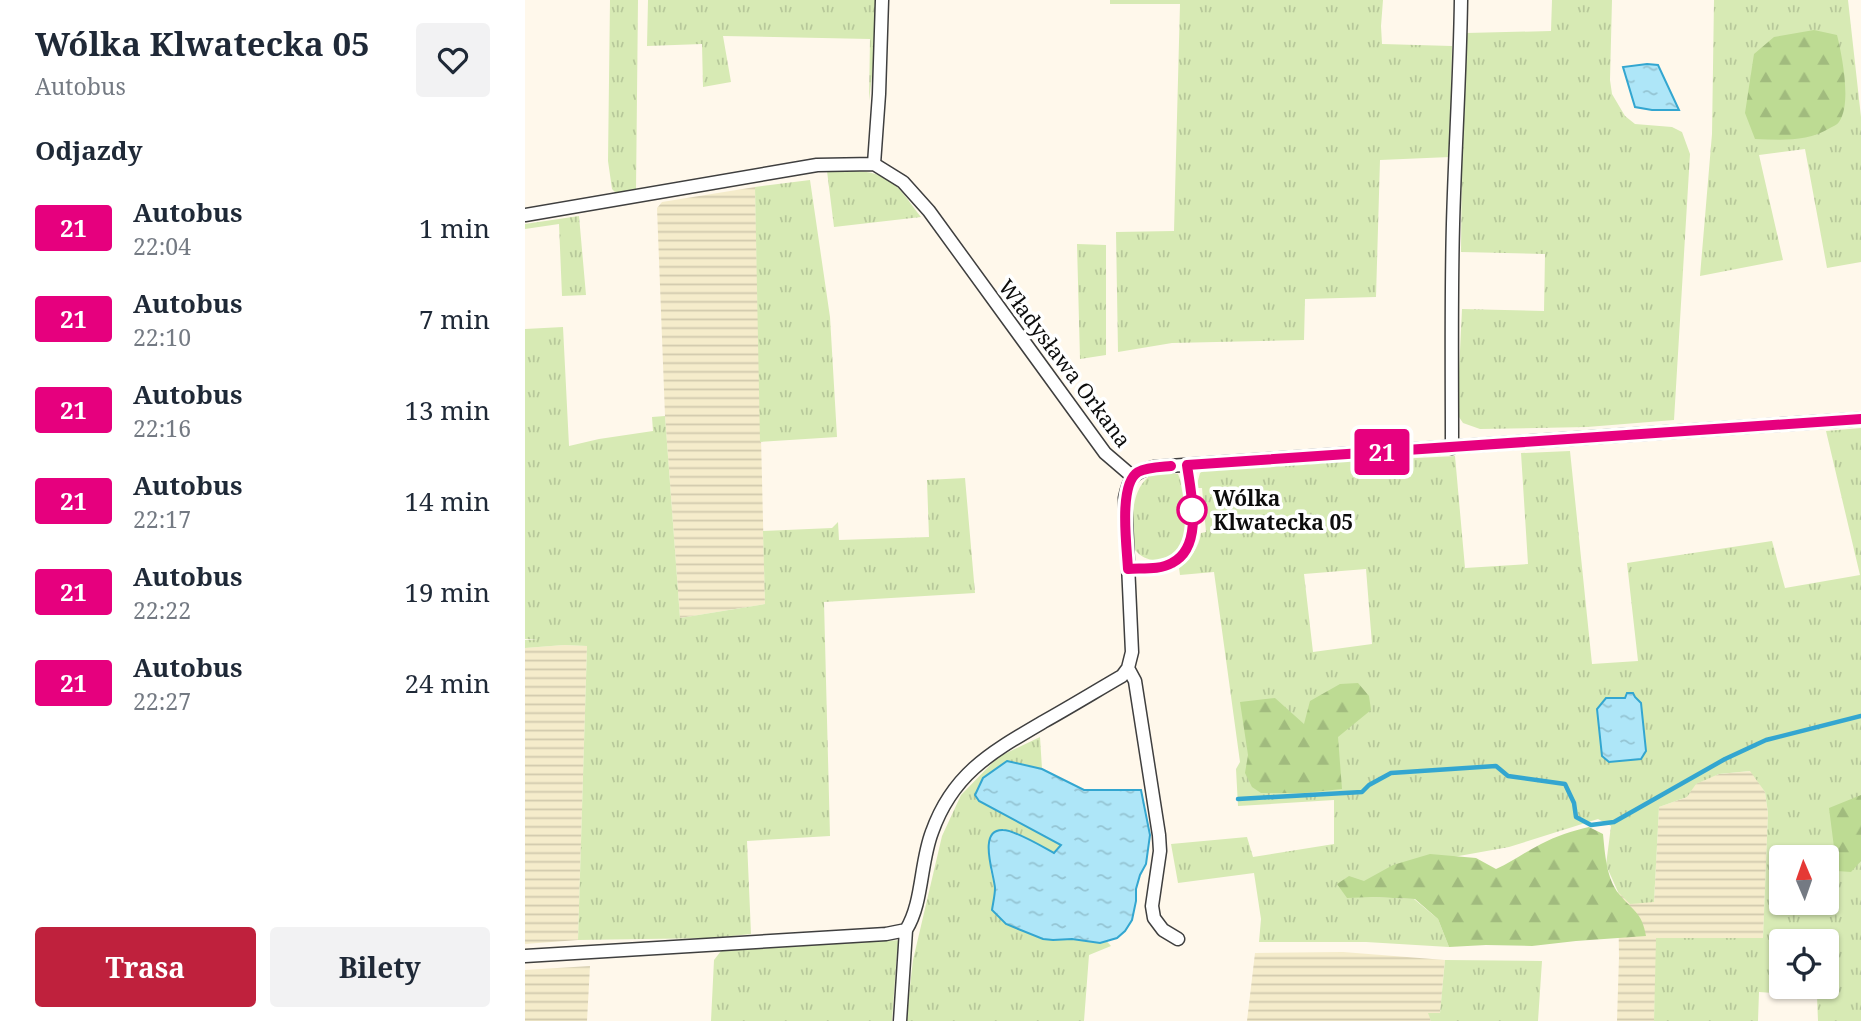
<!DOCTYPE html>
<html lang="pl">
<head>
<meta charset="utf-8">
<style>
	body { margin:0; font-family:"Noto Serif",serif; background:#f2f2f3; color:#1f2937; height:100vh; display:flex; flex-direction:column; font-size:26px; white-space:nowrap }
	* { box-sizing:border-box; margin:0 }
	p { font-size:23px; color:#747a83 }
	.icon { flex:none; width:38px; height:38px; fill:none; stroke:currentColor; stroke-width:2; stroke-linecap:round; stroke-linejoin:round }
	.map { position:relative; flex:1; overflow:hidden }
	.panel { display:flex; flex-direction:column; background:#fff; width:525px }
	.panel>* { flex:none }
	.badge { padding:0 14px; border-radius:5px; font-size:24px; line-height:46px }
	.needle { width:46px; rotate:358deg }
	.fabs { position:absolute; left:1244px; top:845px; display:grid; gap:14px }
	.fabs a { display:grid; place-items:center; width:70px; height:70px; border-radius:7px; background:#fff; box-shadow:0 2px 5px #0004; font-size:35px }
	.map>.badge { position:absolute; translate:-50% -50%; box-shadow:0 0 0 4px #fff }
	h2 { padding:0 35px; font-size:26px; line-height:63px }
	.round { display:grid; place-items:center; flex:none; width:74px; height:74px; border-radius:7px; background:#f2f2f3 }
	.head { display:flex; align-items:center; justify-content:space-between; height:119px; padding:0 35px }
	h1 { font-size:33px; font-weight:700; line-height:52px }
	.action { display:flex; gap:14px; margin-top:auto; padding:14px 35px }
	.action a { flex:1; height:80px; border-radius:7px; background:#bf213d; color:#fff; font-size:28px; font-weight:700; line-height:80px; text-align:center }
	.action a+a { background:#f2f2f3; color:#1f2937 }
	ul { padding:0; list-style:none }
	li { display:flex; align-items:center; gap:21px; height:91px; padding:0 35px }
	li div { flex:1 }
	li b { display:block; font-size:26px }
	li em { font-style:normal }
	li .badge { min-width:77px; font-weight:700; text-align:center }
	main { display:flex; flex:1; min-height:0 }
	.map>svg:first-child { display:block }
	.farmland { fill:url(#farmland-rules) }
	.grass { fill:url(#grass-tufts); fill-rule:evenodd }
	.forest { fill:url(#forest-firs) }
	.water { fill:url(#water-ripples); stroke:#33a6d0; stroke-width:2 }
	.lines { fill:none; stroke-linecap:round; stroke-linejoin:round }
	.stream { stroke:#33a6d0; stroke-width:4.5 }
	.street-casing { stroke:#3f3f3f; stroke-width:15 }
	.street { stroke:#fff; stroke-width:12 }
	.line-casing { stroke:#fff; stroke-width:16 }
	.line { stroke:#e6007e; stroke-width:10 }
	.stop-dot { fill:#fff; stroke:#e6007e; stroke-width:3.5 }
	.labels { text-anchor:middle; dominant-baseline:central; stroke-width:7; stroke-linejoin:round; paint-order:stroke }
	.street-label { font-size:21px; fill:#0c0c0c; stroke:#fff }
	.stop-label { font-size:21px; font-weight:bold; fill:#0c0c0c; stroke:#fff; text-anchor:start }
</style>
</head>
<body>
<main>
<section class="panel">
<div class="head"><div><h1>Wólka Klwatecka 05</h1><p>Autobus</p></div><a class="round"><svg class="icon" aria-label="heart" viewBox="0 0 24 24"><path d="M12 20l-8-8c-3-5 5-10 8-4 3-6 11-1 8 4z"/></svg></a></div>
<h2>Odjazdy</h2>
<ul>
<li><span class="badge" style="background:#e6007e;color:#fff">21</span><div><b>Autobus</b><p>22:04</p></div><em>1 min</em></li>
<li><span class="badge" style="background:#e6007e;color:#fff">21</span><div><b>Autobus</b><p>22:10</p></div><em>7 min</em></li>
<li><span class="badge" style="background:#e6007e;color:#fff">21</span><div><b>Autobus</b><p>22:16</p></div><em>13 min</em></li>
<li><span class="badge" style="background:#e6007e;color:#fff">21</span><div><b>Autobus</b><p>22:17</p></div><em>14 min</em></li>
<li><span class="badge" style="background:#e6007e;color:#fff">21</span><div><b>Autobus</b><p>22:22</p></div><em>19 min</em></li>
<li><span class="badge" style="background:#e6007e;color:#fff">21</span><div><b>Autobus</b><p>22:27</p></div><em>24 min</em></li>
</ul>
<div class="action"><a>Trasa</a><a>Bilety</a></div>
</section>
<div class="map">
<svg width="1336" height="1021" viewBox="0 0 1336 1021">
	<defs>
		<pattern id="farmland-rules" width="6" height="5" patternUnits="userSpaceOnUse" patternTransform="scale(1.75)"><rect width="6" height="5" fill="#f5eccb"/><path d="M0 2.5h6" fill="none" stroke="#d1c9ad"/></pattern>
		<pattern id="grass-tufts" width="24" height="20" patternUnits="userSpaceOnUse" patternTransform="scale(1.75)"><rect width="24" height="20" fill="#d7eab4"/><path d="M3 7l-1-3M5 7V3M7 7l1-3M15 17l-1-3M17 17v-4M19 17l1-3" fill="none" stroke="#b7c89a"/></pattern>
		<pattern id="forest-firs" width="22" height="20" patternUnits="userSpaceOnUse" patternTransform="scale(1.75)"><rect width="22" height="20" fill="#bddb93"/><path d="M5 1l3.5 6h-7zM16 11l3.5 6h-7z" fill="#a1bb7e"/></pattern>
		<pattern id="water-ripples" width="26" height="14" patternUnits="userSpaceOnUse" patternTransform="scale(1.75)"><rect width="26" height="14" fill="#aee6f8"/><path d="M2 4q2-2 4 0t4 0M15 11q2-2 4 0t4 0" fill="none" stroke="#94c4d3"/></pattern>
	</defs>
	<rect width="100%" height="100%" fill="#fff8eb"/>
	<path class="farmland" d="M230 187 240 604 155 618 140 416 132 208 137 202Z
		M39 645 62 646 53 940 0 944V648Z
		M1226 771 1240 792 1243 813 1238 939 1132 938 1129 1021H1092L1094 957 1093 892 1129 902 1134 807 1162 797 1170 784 1194 774Z
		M818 952 920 960 915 1013H904L906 1021H722L730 953Z
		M65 966 62 1021H0V970Z"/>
	<path class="grass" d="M85 0H113L111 191 93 195 87 189 83 161Z
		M123 0H351L350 51 344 101 345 39 198 36 206 82 178 87 177 44 122 46Z
		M585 0H858L856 26 857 44 927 46 925 157 855 160 851 297 780 299 779 340 647 343 593 352 591 232 649 231 655 4H585Z
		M1027 0H1087L1085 80 1087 94 1100 116 1110 124 1147 127 1157 132 1165 154 1149 420 1062 427 955 429 938 423 932 414 937 309 1019 311 1020 254 936 252 937 150 941 33 1026 31Z
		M1189 0H1323L1336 117V262L1302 268 1280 149 1234 155 1258 260 1175 276 1187 134Z
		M302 171C323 171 349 168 367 182 378 191 387 206 396 217L309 227Z
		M285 180 305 317 312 437 235 442 230 187Z
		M54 216 61 295 37 296 34 224 0 229V224Z
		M552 244 581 245V355L555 359Z
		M38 327 44 446 74 439 128 431 127 417 140 416 155 618 240 604 238 531 307 528 313 522 314 540 404 537 402 480 440 478 450 593 299 602 305 836 222 841 226 934 188 938 53 940 62 646 39 645 0 648V640H13L0 639V329Z
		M1336 428V1021H1293L1292 996 1234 992 1233 1021H1129L1131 938H1238L1243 813 1240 792 1225 771 1194 774 1171 784 1162 797 1134 807 1129 902 1105 904 1093 892 1081 865 1086 826 1073 819 984 847 878 866 846 897 889 899 913 919 924 947 841 942H734L736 919 729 873 653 883 646 844 722 837 728 857 809 844V800L713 806 711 769 715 762 689 572 655 575 654 568C665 558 674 548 676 533L681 532 677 488H671L675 473 681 469 930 456 940 568 1003 564 996 453 1045 451 1067 664 1113 661 1102 563 1247 541 1260 588 1335 575 1301 431ZM841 569 847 644 788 652 779 574ZM1256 858H1302V903H1256ZM1256 942H1302V987H1256Z
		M641 473 653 474 655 479C659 505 674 555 634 560 624 561 616 557 610 550 608 524 603 495 624 476Z
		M515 737 517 769 482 761 454 801 536 844 530 853 485 832 465 869 470 888 468 902 528 940 579 938 586 946 564 955 559 1021H381L388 960 417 836 436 795 473 757Z
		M376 940 372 952 367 1021H186L189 960 196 951Z
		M920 960 1017 961 1013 1021H906L903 1013H915Z"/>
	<path class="forest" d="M1289 30 1312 35C1317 55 1327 104 1314 122 1312 125 1308 126 1305 128 1282 142 1257 140 1230 139L1220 113 1229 54 1249 37Z
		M833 683 844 696 846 710 813 737 817 789 779 793H736L727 787 720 773 723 755 715 702 750 698 779 724 785 701 815 684Z
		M1336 795V861L1326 872 1312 871 1304 808Z
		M1064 827 1078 834C1080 853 1081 878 1094 894 1108 911 1117 912 1121 936L1051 941 1007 946 961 945 924 947 913 919 890 899 846 897 822 898 812 884 824 876 839 881 868 865 905 854 951 858 971 869C987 862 1000 852 1016 844 1031 836 1047 831 1064 827Z"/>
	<path class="water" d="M1122 64 1133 65 1154 110H1127L1110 107 1098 67Z
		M1102 693H1108L1110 697 1116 703 1121 751 1116 759 1084 762 1077 756 1072 709 1081 698H1100Z
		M482 761 517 769 559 790H616L625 835 621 864 615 875 611 889V901L607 920 600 931 592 938 575 943 547 939 528 940 518 939 481 924 467 910C468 903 470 895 470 888 469 874 452 829 478 830 490 830 518 847 529 853L536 845 454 801 450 795 458 778Z"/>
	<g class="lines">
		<path class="stream" d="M713 799 837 792 844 785 866 773 971 766 983 776 1040 784 1049 803 1051 817 1066 825 1089 822 1200 759 1241 740 1336 716"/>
		<defs>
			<path id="street" d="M349 164 378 182 404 211 580 453 608 477
				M349 164 354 94 357 0
				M0 215 292 165 349 164
				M927 448C927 373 926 298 928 224 930 149 935 75 936 0
				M603 668 610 681 634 835 635 851 627 906 629 918 638 930 653 939
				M0 956 361 934 381 930
				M375 1021 381 930C398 903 395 863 407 832 428 773 467 752 518 722 545 707 571 691 597 676L603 668 607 652 600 498C604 478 608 472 629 467L1336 419"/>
		</defs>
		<use href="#street" class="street-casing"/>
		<use href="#street" class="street"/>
	</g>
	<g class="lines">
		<defs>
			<path id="line" d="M646 466C635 467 622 467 613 472 593 484 602 548 603 569 617 568 635 570 647 563 679 547 666 494 662 465L1336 419"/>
		</defs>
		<use href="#line" class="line-casing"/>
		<use href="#line" class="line"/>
	</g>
	<circle class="stop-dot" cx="667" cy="510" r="14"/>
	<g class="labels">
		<g class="street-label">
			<text transform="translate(540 363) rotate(53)">Władysława Orkana</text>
		</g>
		<g class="stop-label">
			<text x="688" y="498">Wólka<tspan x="688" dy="24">Klwatecka 05</tspan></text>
		</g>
	</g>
</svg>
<div class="fabs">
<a><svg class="needle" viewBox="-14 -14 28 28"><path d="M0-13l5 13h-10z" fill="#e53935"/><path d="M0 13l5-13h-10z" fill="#747a83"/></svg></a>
<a><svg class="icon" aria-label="locate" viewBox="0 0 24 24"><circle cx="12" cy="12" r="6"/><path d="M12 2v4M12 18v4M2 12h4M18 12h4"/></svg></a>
</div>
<b class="badge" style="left:857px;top:452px;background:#e6007e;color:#fff">21</b>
</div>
</main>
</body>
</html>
